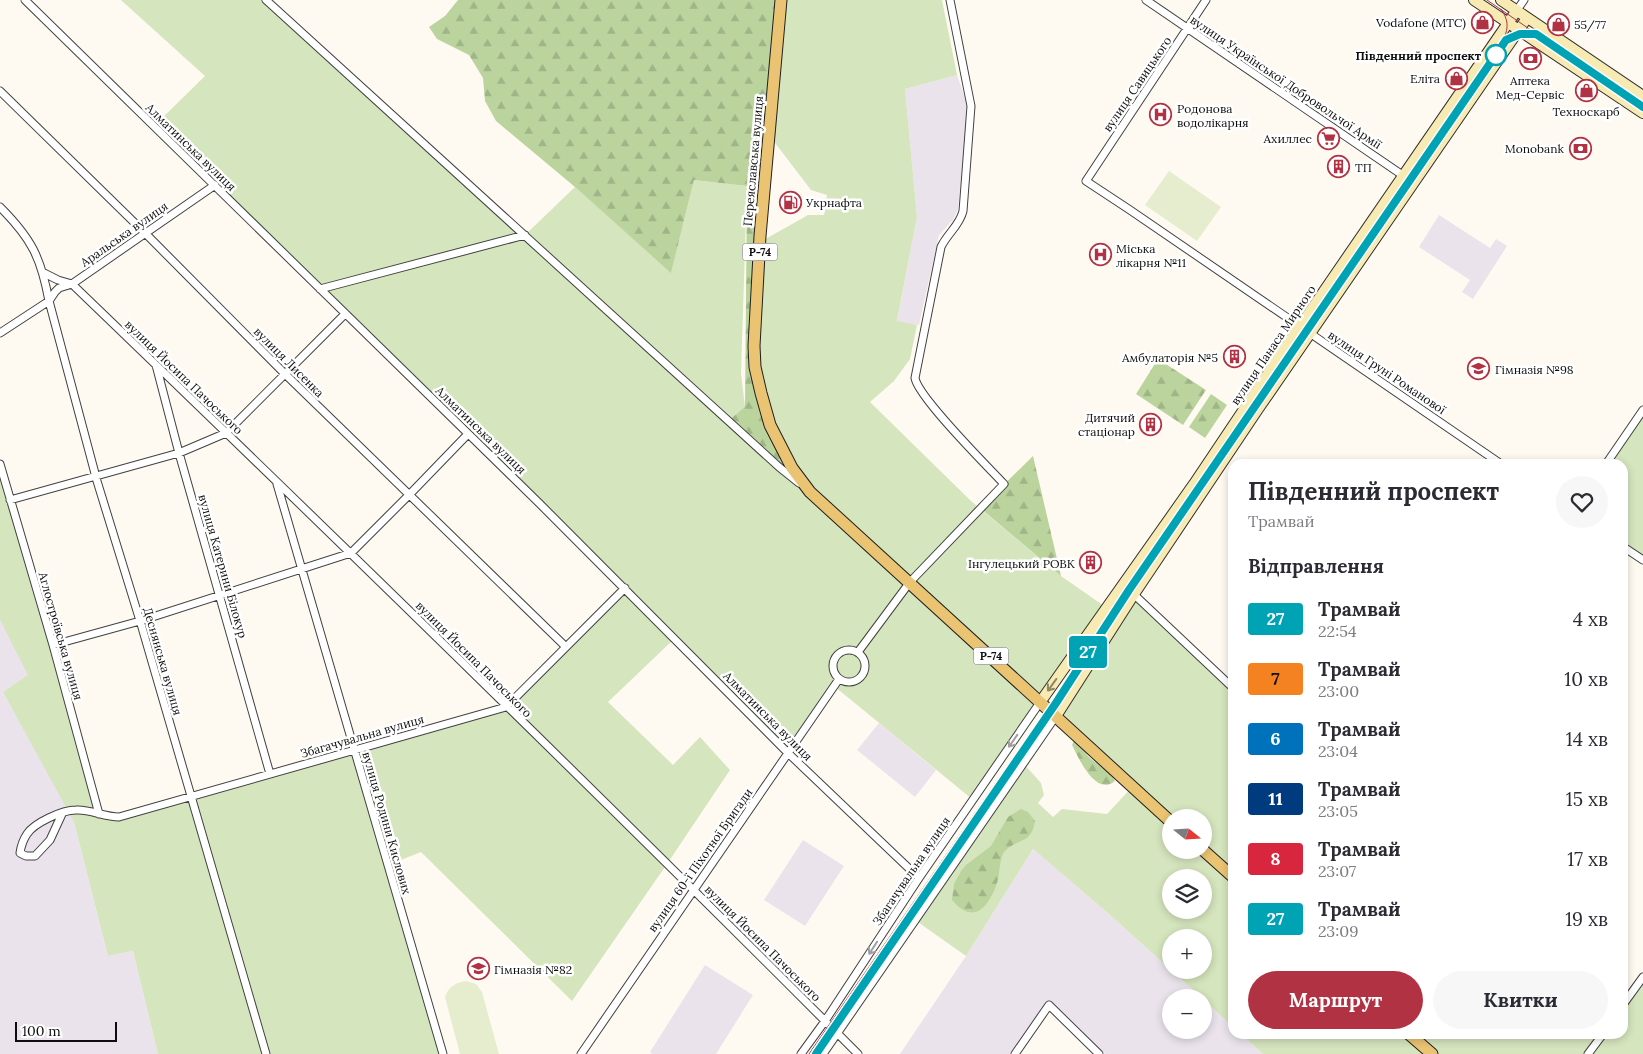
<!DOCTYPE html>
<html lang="uk">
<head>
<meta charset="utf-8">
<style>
	body { margin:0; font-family:Lora,serif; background:#f7f7f7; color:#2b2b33; height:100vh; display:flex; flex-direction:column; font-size:19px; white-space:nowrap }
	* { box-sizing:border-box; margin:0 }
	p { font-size:16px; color:#7c7c81 }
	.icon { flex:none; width:28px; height:28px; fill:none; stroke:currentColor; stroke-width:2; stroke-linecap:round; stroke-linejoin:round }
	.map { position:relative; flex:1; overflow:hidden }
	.drawer { position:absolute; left:1228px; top:459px; width:400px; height:580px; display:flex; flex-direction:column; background:#fff; border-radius:15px; box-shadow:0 2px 8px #0003 }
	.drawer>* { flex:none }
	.badge { padding:0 10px; border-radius:4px; font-size:18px; line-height:32px }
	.needle { width:32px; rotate:108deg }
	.tools { position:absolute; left:1162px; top:809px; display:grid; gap:10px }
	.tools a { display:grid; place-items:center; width:50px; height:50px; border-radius:50%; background:#fff; box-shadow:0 2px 8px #0003; font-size:25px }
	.scale { position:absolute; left:15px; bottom:12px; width:102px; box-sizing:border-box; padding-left:5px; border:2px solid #0e0e0e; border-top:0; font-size:14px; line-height:18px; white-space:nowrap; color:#0e0e0e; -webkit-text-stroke:4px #fff; paint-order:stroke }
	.map>.badge { position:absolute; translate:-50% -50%; box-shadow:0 0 0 2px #fff }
	h2 { padding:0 20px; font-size:19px; line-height:45px }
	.round { display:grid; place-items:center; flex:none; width:52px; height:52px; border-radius:26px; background:#f7f7f7 }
	.summary { display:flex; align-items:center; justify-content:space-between; height:85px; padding:0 20px }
	h1 { font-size:24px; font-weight:700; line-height:38px }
	.primary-button { display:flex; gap:10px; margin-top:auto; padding:10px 20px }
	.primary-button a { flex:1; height:58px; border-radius:30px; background:#b13343; color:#fff; font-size:20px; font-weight:700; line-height:58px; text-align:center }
	.primary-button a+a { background:#f7f7f7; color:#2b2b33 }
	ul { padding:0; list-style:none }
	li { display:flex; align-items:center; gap:15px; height:60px; padding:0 20px }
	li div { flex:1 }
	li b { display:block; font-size:19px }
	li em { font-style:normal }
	li .badge { min-width:55px; font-weight:700; text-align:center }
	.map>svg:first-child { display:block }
	.industrial { fill:#eae3ec }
	.green { fill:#d5e5bd; fill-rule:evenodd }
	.forest { fill:url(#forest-firs) }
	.pitch { fill:#e5edce }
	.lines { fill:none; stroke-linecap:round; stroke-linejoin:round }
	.street-casing { stroke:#414141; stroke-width:9 }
	.secondary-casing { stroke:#303030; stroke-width:12 }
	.primary-casing { stroke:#1f1f1f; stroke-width:13 }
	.street { stroke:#fff; stroke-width:7 }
	.secondary { stroke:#f7eab2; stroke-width:10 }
	.primary { stroke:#ebc473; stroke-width:11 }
	.tram { stroke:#b13343; stroke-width:1 }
	.oneway { stroke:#8e8768 }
	.oneway2 { stroke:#9f9f9f }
	.line-casing { stroke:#fff; stroke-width:11 }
	.line { stroke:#00a3b4; stroke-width:8 }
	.stop-dot { fill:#fff; stroke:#00a3b4; stroke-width:2.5 }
	.labels { text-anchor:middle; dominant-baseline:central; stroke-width:5; stroke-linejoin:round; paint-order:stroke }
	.shield { fill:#fff; stroke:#565656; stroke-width:1 }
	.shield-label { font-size:11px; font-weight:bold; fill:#0e0e0e }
	.poi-label { font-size:12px; fill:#0e0e0e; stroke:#fff; text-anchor:end }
	.stop-label { font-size:12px; font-weight:bold; fill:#0e0e0e; stroke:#fff; text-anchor:end }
	.street-label { font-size:12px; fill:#0e0e0e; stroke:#fff }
</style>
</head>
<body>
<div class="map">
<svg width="1643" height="1054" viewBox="0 0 1643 1054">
	<defs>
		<pattern id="forest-firs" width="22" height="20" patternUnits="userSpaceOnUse" patternTransform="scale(1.25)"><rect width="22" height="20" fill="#bbd49e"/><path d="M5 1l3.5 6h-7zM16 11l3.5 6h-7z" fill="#a0b587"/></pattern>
	</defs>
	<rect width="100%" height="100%" fill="#fefaf1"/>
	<path class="industrial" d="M957 75 968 107 958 209 953 220 939 235 919 325 897 322 917 217 905 89Z
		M1439 215 1490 248 1496 239 1507 246 1473 299 1462 292 1470 280 1419 247Z
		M0 620 29 675 3 692 73 818 108 956 133 951 158 1054H0Z
		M879 723 936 770 915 797 857 750Z
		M803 840 844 866 805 926 764 900Z
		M1033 849 1110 915 1201 997 1171 998V1030H1204V1000L1232 1026V1034H1241L1263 1054H1105L1053 1004 1049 1005 1015 1054H900L966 956Z
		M705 965 753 995 716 1054H652L650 1052Z"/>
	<path class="green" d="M121 0H266L525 235 575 187 671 272 694 180 747 186 741 373 745 407 770 425 755 367 760 242 808 215H824L827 195 811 190 769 135 781 0H942L957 75 905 89 917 217 897 321 917 325 910 359 894 381 870 402 971 501 1061 576 1107 608 972 799 834 686 788 753 674 639 608 702 673 765 700 737 730 770 667 864 572 1001 421 852 388 865 443 1054H158L133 951 108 956 74 822 3 692 28 675 0 620V464L99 814 108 817 506 707 625 589 154 126 205 76Z
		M1643 410V560L1623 546 1622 464H1606Z
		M1134 594 1232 687V1026L1204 1000V998L1201 997 1110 915 1033 849 966 956 915 920 1023 763 1041 783 1044 795 1038 803 1053 817 1062 809 1107 814 1133 786 1056 716ZM1171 818H1204V850H1171ZM1171 878H1204V910H1171ZM1171 938H1204V970H1171Z
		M1643 977V1054H1263L1241 1034H1598L1601 1036 1603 1034H1622L1623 1006Z"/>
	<path class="forest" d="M458 0H781L754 346 770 425 810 492 728 421 745 407 747 186 694 180 671 273 575 187 496 121 485 101 483 78 469 55 437 39 429 27 445 16Z
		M1158 359 1206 390 1183 425 1136 394Z
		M1211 394 1227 405 1205 438 1189 427Z
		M1033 456 1061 576 980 508Z
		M1074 741C1080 745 1083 750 1088 756 1097 765 1109 769 1115 781 1096 797 1079 759 1072 745Z
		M1021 809 1028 812 1035 821C1031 846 1017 837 1004 852 999 859 1000 877 996 886 987 910 972 924 952 900L954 884 961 871 966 865 991 846 1008 817Z"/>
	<path class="pitch" d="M1169 171 1221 207 1197 241 1145 205Z
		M467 981 476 984 482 992 499 1054H460L445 997C448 987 456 982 467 981Z"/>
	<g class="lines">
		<defs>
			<path id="street" d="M25 0 539 503 788 753 919 878
				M266 0 779 467 799 483
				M1146 0 1414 183
				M1206 0 1086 181 1130 210 1501 464
				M1517 10 1524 0
				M0 91 145 233 285 374 565 646
				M0 207C32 239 41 258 49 301L97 481 141 624 266 1054
				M44 273 58 280 72 284 215 185
				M320 289 525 235
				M0 333 49 301 55 292 59 288 72 284C336 538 599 794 858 1054
				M156 365 179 453 270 774
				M0 464 53 645 99 814
				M1606 464 1643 410
				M277 484 443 1054
				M10 500 179 453 226 433 345 314
				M1622 546 1643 560
				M1124 585 1232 687
				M53 645 140 621 351 553 409 495 468 434
				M833 666a16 16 0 1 1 32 0a16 16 0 1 1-32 0Z
				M858 652 910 582 1004 484C987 466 918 397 915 378L941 247C947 234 960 225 963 211L971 106 950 0
				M62 814 50 840 35 856H26L20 853C21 846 23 840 27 834 34 823 62 810 76 810 90 809 104 817 119 817L506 707 625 588
				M1622 1006 1643 977
				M581 1054 839 679
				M801 1054 825 1021 919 878 1041 701
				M823 1054 1056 716
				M1015 1054 1049 1005 1099 1054
				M1588 1054 1603 1034"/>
			<path id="secondary" d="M1474 0 1643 113
				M1501 0 1643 96
				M1041 701 1194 484 1287 345 1517 10
				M1056 716 1134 594 1258 409 1527 18"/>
			<path id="primary" d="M781 0 760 236 754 346 755 367 761 393 770 425 792 468 810 492 1171 822
				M1203 850 1232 876
				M1409 1034 1432 1054"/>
		</defs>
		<use href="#street" class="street-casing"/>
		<use href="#secondary" class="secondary-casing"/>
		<use href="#primary" class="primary-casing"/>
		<use href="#street" class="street"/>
		<use href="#secondary" class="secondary"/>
		<use href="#primary" class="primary"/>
		<path class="tram" d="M1487 0 1643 107
			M1506 40 1520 34H1536
			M809 1054 1052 701 1126 587 1504 38C1509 27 1508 19 1501 9"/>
	</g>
	<defs><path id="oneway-shaft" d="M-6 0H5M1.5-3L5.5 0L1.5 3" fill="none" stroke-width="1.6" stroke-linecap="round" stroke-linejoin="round" transform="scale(1.25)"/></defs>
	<use class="oneway" href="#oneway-shaft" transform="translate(1052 685) rotate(126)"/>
	<g class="oneway2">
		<use href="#oneway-shaft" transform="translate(1013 741) rotate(125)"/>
		<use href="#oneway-shaft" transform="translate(873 948) rotate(123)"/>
	</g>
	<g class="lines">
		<defs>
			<path id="line" d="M816 1054 1056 703 1129 590 1506 40 1520 34H1536L1643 107"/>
		</defs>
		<use href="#line" class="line-casing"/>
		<use href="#line" class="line"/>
	</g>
	<defs>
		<symbol id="shop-ring" viewBox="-11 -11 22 22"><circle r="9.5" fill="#fff" stroke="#b13343" stroke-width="1.5"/><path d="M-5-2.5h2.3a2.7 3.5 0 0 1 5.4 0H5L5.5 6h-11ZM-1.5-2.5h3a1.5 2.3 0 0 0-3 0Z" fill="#b13343"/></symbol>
		<symbol id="bank-ring" viewBox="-11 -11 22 22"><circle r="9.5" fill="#fff" stroke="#b13343" stroke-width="1.5"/><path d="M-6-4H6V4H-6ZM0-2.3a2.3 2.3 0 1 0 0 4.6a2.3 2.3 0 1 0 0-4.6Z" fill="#b13343"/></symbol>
		<symbol id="hospital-ring" viewBox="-11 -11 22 22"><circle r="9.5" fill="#fff" stroke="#b13343" stroke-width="1.5"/><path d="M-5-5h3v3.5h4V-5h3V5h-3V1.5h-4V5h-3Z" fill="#b13343"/></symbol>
		<symbol id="supermarket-ring" viewBox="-11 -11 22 22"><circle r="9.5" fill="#fff" stroke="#b13343" stroke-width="1.5"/><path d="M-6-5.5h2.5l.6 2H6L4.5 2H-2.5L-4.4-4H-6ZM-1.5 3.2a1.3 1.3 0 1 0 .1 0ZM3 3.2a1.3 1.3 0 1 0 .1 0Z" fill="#b13343"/></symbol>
		<symbol id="building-ring" viewBox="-11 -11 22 22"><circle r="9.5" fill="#fff" stroke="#b13343" stroke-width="1.5"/><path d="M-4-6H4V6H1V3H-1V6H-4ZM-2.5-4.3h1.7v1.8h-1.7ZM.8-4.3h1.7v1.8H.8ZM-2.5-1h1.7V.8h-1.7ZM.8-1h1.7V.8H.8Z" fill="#b13343"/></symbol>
		<symbol id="fuel-ring" viewBox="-11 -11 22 22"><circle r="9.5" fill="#fff" stroke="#b13343" stroke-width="1.5"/><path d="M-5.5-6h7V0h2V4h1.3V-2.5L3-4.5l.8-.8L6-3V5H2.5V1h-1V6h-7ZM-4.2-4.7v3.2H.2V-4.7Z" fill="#b13343"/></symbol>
		<symbol id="school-ring" viewBox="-11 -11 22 22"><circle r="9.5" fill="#fff" stroke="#b13343" stroke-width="1.5"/><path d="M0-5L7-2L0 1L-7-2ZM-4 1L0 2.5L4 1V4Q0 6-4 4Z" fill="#b13343"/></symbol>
	</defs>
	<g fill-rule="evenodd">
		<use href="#shop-ring" x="1470" y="10" width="25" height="25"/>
		<use href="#shop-ring" x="1546" y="12" width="25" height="25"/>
		<use href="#bank-ring" x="1518" y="46" width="25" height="25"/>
		<use href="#shop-ring" x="1444" y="66" width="25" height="25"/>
		<use href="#shop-ring" x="1574" y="78" width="25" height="25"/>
		<use href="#hospital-ring" x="1148" y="102" width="25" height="25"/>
		<use href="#supermarket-ring" x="1316" y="126" width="25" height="25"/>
		<use href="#bank-ring" x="1568" y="136" width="25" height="25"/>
		<use href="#building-ring" x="1326" y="154" width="25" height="25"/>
		<use href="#fuel-ring" x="778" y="190" width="25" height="25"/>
		<use href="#hospital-ring" x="1088" y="242" width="25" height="25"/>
		<use href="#building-ring" x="1222" y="344" width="25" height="25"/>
		<use href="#school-ring" x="1466" y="356" width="25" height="25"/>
		<use href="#building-ring" x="1138" y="412" width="25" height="25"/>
		<use href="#building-ring" x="1078" y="550" width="25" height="25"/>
		<use href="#school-ring" x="466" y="956" width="25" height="25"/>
	</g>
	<circle class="stop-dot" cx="1496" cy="55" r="10"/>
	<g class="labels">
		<g class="shield">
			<rect x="742.5" y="243.5" width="35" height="17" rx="4"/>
			<rect x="973.5" y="647.5" width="35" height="17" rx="4"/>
		</g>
		<g class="shield-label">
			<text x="760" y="252">Р-74</text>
			<text x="991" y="656">Р-74</text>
		</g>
		<g class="poi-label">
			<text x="1466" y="22">Vodafone (МТС)</text>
			<text x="1574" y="24" text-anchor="start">55/77</text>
			<text x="1440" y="78">Еліта</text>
			<text x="1530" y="80" text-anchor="middle">Аптека<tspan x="1530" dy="14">Мед-Сервіс</tspan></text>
			<text x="1177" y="108" text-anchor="start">Родонова<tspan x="1177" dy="14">водолікарня</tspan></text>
			<text x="1586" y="111" text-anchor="middle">Техноскарб</text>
			<text x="1312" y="138">Ахиллес</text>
			<text x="1564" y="148">Monobank</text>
			<text x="1355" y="167" text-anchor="start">ТП</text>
			<text x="806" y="202" text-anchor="start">Укрнафта</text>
			<text x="1116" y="248" text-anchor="start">Міська<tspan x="1116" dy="14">лікарня №11</tspan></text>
			<text x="1218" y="357">Амбулаторія №5</text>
			<text x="1495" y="369" text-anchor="start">Гімназія №98</text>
			<text x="1135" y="417">Дитячий<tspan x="1135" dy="14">стаціонар</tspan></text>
			<text x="1075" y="563">Інгулецький РОВК</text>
			<text x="494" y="969" text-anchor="start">Гімназія №82</text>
		</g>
		<g class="stop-label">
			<text x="1481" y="55">Південний проспект</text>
		</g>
		<g class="street-label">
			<text transform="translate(1286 82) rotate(34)">вулиця Української Добровольчої Армії</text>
			<text transform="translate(1137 84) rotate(-56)">вулиця Савицького</text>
			<text transform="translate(191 147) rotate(44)">Алматинська вулиця</text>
			<text transform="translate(753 161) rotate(-85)">Переяславська вулиця</text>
			<text transform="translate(124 234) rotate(-35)">Аральська вулиця</text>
			<text transform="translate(1273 345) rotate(-56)">вулиця Панаса Мирного</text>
			<text transform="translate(289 362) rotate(45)">вулиця Лисенка</text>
			<text transform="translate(1387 372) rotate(34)">вулиця Груні Романової</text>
			<text transform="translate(184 377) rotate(44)">вулиця Йосипа Пачоського</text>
			<text transform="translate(481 430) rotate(44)">Алматинська вулиця</text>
			<text transform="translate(223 566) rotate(74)">вулиця Катерини Білокур</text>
			<text transform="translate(61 636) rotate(74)">Аглостроївська вулиця</text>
			<text transform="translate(474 659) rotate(45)">вулиця Йосипа Пачоського</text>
			<text transform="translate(163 661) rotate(74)">Деснянська вулиця</text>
			<text transform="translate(768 716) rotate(45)">Алматинська вулиця</text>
			<text transform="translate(362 736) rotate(-16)">Збагачувальна вулиця</text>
			<text transform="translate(387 823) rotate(74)">вулиця Родини Кислових</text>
			<text transform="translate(700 860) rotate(-55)">вулиця 60-ї Піхотної Бригади</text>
			<text transform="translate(911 871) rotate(-56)">Збагачувальна вулиця</text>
			<text transform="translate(763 943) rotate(45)">вулиця Йосипа Пачоського</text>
		</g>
	</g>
</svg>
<div class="tools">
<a><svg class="needle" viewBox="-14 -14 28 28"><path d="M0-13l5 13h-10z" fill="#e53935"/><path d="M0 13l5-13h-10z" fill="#7c7c81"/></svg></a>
<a><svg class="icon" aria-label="layers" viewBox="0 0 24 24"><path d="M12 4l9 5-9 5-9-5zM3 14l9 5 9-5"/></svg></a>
<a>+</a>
<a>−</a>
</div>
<div class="scale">100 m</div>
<b class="badge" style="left:1088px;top:652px;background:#00a3b4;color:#fff">27</b>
<section class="drawer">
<div class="summary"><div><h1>Південний проспект</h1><p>Трамвай</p></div><a class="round"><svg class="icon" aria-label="heart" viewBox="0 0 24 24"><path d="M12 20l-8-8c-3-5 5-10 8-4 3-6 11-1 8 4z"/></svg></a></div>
<h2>Відправлення</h2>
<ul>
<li><span class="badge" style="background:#00a3b4;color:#fff">27</span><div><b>Трамвай</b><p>22:54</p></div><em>4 хв</em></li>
<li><span class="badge" style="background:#f58220;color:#111">7</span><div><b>Трамвай</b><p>23:00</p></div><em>10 хв</em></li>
<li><span class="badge" style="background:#0072bc;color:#fff">6</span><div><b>Трамвай</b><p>23:04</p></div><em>14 хв</em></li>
<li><span class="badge" style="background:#003b80;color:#fff">11</span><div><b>Трамвай</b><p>23:05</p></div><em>15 хв</em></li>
<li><span class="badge" style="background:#d7263d;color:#fff">8</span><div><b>Трамвай</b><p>23:07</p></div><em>17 хв</em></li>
<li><span class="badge" style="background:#00a3b4;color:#fff">27</span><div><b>Трамвай</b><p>23:09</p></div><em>19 хв</em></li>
</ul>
<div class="primary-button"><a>Маршрут</a><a>Квитки</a></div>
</section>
</div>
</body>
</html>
